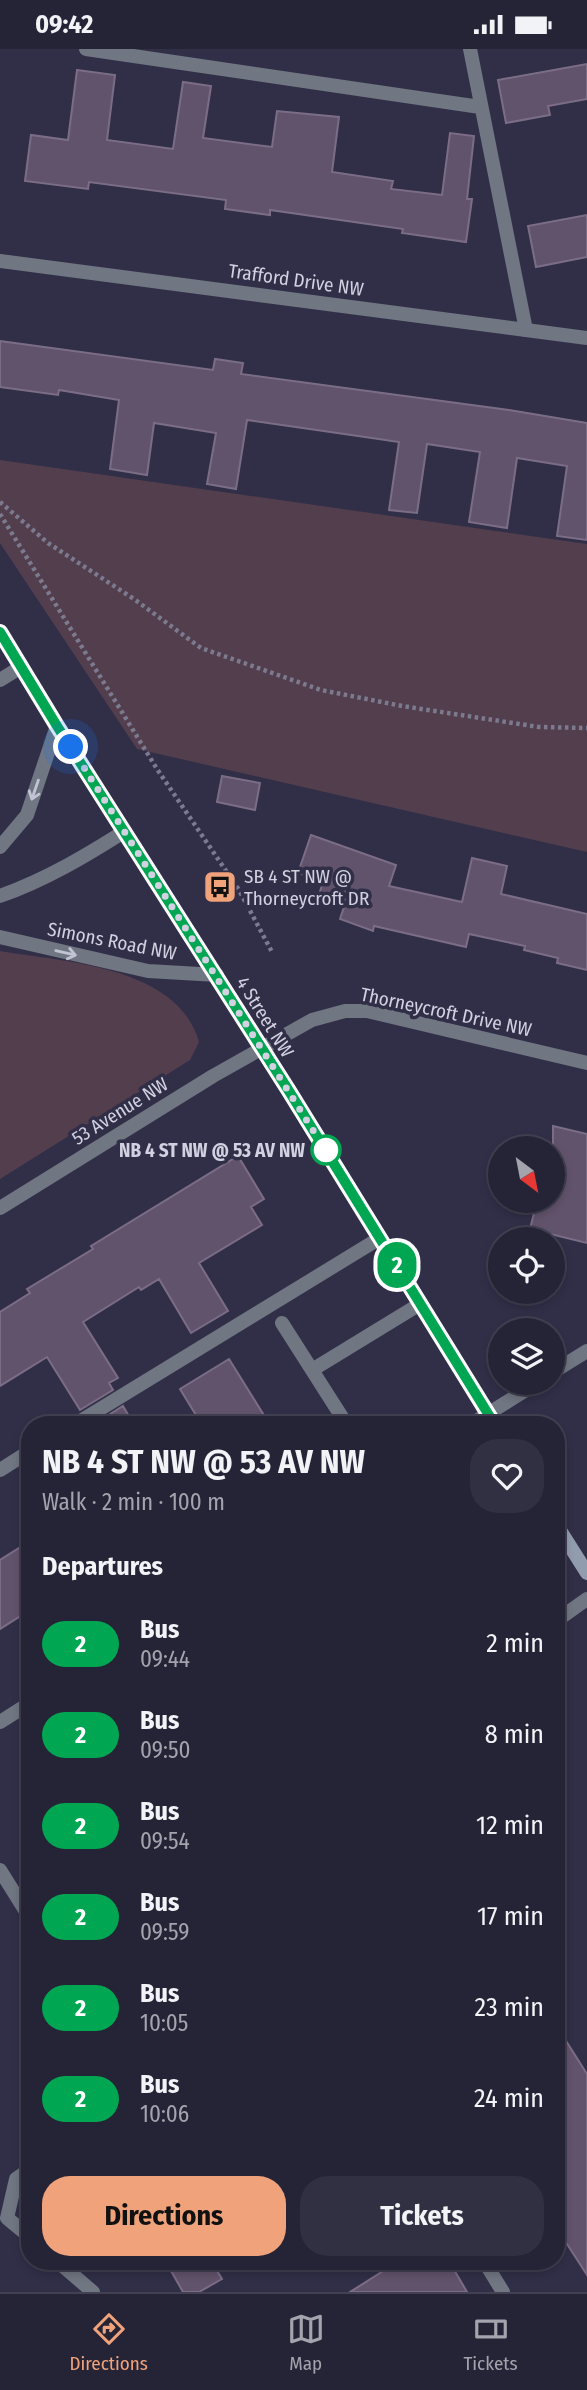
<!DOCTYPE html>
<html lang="en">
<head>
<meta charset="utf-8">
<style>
	body { margin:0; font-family:"Fira Sans Condensed",sans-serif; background:#312f42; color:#f1f3f6; height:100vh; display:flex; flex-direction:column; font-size:26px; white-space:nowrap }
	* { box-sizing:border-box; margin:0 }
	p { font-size:23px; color:#a3a4ad }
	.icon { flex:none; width:38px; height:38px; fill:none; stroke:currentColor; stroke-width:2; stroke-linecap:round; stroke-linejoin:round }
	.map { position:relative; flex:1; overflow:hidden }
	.panel { position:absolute; left:21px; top:1367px; width:544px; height:854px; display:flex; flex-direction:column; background:#252336; border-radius:28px; box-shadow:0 4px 10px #0003,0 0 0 2px #424051 }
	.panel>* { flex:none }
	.badge { padding:0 14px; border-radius:23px; font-size:24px; line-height:46px }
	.needle { width:46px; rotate:148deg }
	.controls { position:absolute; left:488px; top:1087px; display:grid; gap:14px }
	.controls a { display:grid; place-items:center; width:77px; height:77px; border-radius:50%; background:#252336; box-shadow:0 4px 10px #0003,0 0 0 2px #424051; font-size:35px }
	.you { position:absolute; width:35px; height:35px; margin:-18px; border:5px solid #fff; border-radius:50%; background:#1a73e8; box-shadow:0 0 0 10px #1a73e833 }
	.map>.badge { position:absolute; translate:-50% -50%; box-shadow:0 0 0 4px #fff }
	h2 { padding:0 21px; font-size:26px; line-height:63px }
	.round { display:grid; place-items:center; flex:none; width:74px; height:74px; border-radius:28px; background:#312f42 }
	.headline { display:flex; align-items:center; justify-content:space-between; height:119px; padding:0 21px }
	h1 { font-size:33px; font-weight:700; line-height:52px }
	.button { display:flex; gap:14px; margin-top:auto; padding:14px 21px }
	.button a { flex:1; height:80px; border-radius:28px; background:#f0a27a; color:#111; font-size:28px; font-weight:700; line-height:80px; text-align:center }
	.button a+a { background:#312f42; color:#f1f3f6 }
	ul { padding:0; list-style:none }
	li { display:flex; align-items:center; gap:21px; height:91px; padding:0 21px }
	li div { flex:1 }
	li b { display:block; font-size:26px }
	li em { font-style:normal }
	li .badge { min-width:77px; font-weight:700; text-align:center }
	.status { display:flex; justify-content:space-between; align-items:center; height:49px; padding:0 35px; background:#252336; direction:ltr }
	.status svg { height:19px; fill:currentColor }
	.tab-bar { display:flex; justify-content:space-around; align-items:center; height:98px; border-top:2px solid #424051; background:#252336; font-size:19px; color:#a3a4ad }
	.tab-bar a { display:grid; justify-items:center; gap:4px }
	.tab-bar .current { color:#f0a27a }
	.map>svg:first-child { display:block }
	.green { fill:#533e4e }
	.building { fill:#62536c; stroke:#7c6d87; stroke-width:2 }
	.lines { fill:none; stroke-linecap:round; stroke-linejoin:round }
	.path { stroke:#7b7a8f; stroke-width:4.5; stroke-dasharray:3.5 3.5; stroke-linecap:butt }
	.service { stroke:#707682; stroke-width:14 }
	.minor { stroke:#707682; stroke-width:14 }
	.secondary { stroke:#929caf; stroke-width:14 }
	.oneway { stroke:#c2c3d3 }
	.line-casing { stroke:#fff; stroke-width:16 }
	.line { stroke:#00a651; stroke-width:10 }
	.walk { stroke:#d1d1e1; stroke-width:7; stroke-dasharray:0 12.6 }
	.stop-dot { fill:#fff; stroke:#00a651; stroke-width:3.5 }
	.labels { text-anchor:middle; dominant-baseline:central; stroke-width:7; stroke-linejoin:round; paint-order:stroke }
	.street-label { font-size:19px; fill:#d1d1e1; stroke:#312f48 }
	.poi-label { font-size:19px; fill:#d1d1e1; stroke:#312f48; text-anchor:start }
	.stop-label { font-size:19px; font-weight:bold; fill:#d1d1e1; stroke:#312f48; text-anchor:end }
</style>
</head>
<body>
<div class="status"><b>09:42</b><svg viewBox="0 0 49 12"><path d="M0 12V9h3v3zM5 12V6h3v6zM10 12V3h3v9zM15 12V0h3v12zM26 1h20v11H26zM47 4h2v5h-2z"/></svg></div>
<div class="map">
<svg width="587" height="2243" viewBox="0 0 587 2243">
	<rect width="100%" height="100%" fill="#312f48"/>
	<path class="green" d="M0 411 587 495V803L137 700 0 494Z
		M0 902C64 913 178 917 199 993L190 1011 0 1130Z"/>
	<path class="building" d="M587 15V50L548 57 550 66 506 74 498 31Z
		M77 21 115 26 107 91 173 100 183 33 211 37 203 89 272 98 277 62 339 68 332 123 393 132 391 140 442 146 450 84 474 87 467 150H472L466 193 402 184 403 180 270 161V166L225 160 226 151 89 133 88 140 25 132 31 86 68 91Z
		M587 166V208L536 218 528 177Z
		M0 292 213 321 215 310 243 314 241 325 509 361 587 374V491L557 487 567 417 517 409 507 479 469 473 480 403 427 395 417 464 389 461 399 393 365 388 247 371 236 440 207 435 216 384 154 374 147 426 110 420 119 351 59 341 58 346 0 338Z
		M222 727 260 734 255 761 217 753Z
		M311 786 396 816 389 837 462 853 472 809 507 817 501 845 587 865V921L557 914 558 909 524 901 525 897 469 885 466 898 374 877 373 882 340 870 345 855 319 846 322 836 316 834 318 831 298 824Z
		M553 1077 587 1085V1194L530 1180 537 1152H553Z
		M238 1107 264 1150 251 1158 262 1176 199 1214 228 1262 191 1284 159 1230 141 1241 139 1238 83 1273 118 1329 109 1334 113 1341 80 1361 47 1308 0 1337V1263L30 1244 27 1240 93 1200 91 1197Z
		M229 1310 270 1376H202L180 1340Z
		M123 1357 134 1376H93Z
		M30 1492V1561L0 1580V1511Z
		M556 1976 587 2025V2226L556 2178Z
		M184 2212H211L222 2230 199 2243H183L170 2220Z
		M399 2212H449L467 2243H350Z"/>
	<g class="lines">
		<path class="path" d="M0 453 48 494 134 550 201 599 321 641 402 657 539 678 587 679
			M0 465 157 720 239 841 272 903"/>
		<path class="service" d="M86 0 480 58
			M470 0 526 281
			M0 631 21 618
			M282 1274 347 1376
			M312 1321 420 1255
			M74 1376 380 1189
			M0 1421 30 1402
			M556 1572 587 1550
			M484 2212 503 2243"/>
		<path class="minor" d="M0 212 587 289
			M0 798 27 766 57 677
			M0 847C45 831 84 808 125 782
			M0 888 148 922 217 926
			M0 1159 213 1027 312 971 345 962H367L587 1014
			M553 1323 587 1302
			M470 1376 537 1334
			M0 1673 30 1654
			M0 1821 30 1869
			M30 2120 16 2130 7 2169 30 2188
			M57 2212 93 2243"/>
		<path class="secondary" d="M0 583 57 677 289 1042 495 1376
			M556 1475 587 1524"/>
	</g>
	<defs><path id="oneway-shaft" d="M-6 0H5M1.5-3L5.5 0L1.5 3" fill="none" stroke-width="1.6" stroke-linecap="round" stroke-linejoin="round" transform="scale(1.75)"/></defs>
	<g class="oneway">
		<use href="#oneway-shaft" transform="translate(35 741) rotate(109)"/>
		<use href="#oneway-shaft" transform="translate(66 904) rotate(13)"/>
	</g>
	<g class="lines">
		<defs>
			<path id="line" d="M0 583 57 677 289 1042 495 1376"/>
		</defs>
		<use href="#line" class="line-casing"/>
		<use href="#line" class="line"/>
		<path class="walk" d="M71 698 328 1105 326 1101"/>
	</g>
	<defs>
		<symbol id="bus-square" viewBox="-11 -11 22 22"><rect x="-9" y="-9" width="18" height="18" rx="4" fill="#f0a27a" stroke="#312f48"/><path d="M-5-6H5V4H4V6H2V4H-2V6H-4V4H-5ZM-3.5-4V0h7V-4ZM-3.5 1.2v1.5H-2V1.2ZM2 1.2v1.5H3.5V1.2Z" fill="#111"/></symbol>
	</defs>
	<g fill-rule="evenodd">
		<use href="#bus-square" x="201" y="819" width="38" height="38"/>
	</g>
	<circle class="stop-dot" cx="326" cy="1101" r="14"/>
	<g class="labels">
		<g class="street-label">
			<text transform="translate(296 231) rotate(8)">Trafford Drive NW</text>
			<text transform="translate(112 892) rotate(11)">Simons Road NW</text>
			<text transform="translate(446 963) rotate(12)">Thorneycroft Drive NW</text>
			<text transform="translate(265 968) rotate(58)">4 Street NW</text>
			<text transform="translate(120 1062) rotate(-32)">53 Avenue NW</text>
		</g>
		<g class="poi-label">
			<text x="244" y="827">SB 4 ST NW @<tspan x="244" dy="22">Thorneycroft DR</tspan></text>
		</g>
		<g class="stop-label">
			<text x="305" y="1101">NB 4 ST NW @ 53 AV NW</text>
		</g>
	</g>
</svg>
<div class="controls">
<a><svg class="needle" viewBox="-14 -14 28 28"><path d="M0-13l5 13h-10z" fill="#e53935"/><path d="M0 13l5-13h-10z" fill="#a3a4ad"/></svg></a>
<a><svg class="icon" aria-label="locate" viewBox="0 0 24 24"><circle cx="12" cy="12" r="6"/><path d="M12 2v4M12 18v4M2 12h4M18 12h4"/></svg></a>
<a><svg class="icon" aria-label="layers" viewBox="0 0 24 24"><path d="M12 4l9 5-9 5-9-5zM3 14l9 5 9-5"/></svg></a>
</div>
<div class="you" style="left:71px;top:698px"></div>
<b class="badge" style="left:397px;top:1216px;background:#00a651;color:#fff">2</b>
<section class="panel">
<div class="headline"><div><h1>NB 4 ST NW @ 53 AV NW</h1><p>Walk · 2 min · 100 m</p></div><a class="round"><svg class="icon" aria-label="heart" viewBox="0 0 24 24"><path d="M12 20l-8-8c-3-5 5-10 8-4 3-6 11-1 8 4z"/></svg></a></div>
<h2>Departures</h2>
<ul>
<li><span class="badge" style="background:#00a651;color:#fff">2</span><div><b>Bus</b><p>09:44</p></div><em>2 min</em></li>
<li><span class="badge" style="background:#00a651;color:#fff">2</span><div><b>Bus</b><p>09:50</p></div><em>8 min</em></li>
<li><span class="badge" style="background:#00a651;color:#fff">2</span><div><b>Bus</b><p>09:54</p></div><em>12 min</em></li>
<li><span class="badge" style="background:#00a651;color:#fff">2</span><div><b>Bus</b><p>09:59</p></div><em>17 min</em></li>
<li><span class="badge" style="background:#00a651;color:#fff">2</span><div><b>Bus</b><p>10:05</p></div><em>23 min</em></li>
<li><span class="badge" style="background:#00a651;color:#fff">2</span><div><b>Bus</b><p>10:06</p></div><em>24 min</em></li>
</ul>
<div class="button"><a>Directions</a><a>Tickets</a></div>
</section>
</div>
<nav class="tab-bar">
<a class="current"><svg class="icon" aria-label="directions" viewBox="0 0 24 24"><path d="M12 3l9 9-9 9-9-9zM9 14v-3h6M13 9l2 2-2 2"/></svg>Directions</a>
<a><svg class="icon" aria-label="map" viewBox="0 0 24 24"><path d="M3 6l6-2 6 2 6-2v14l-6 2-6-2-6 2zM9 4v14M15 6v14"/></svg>Map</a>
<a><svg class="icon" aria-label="tickets" viewBox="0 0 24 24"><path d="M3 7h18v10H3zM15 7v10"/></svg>Tickets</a>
</nav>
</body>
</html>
